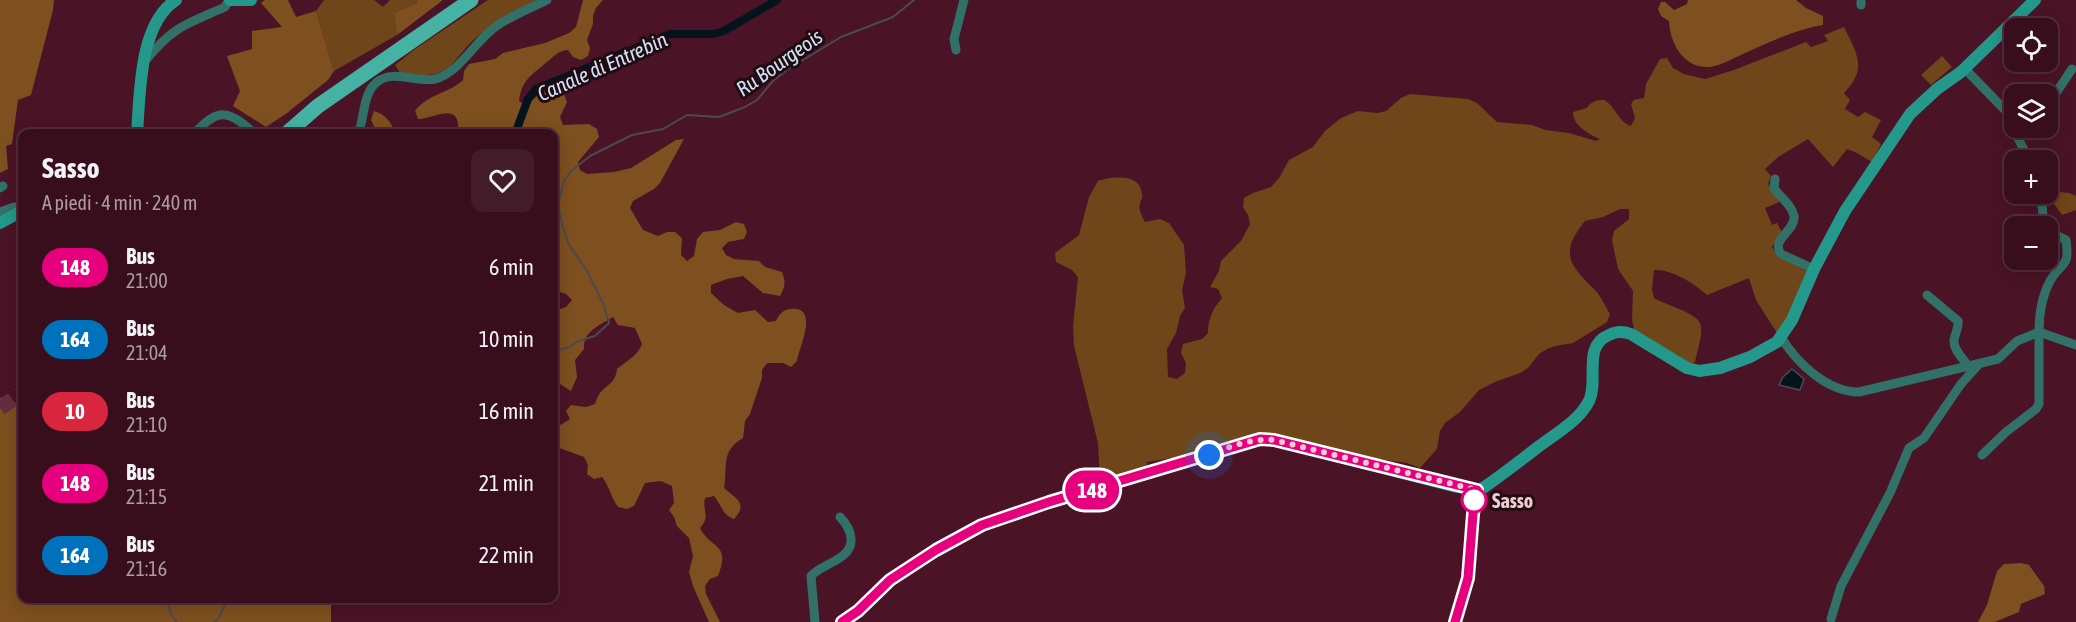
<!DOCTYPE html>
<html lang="it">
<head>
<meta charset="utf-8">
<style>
	body { margin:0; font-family:"Asap Condensed",sans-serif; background:#431c29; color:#f1f3f6; height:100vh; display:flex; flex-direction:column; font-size:22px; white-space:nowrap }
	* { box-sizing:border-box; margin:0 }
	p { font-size:20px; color:#ab9ca3 }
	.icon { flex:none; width:33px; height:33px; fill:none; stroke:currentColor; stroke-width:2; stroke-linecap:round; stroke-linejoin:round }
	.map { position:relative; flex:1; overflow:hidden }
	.panel { position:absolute; left:18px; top:129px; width:540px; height:474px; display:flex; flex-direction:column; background:#380e1c; border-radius:12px; box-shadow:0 3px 15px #0003,0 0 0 2px #522e3b }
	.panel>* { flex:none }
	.badge { padding:0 12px; border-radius:20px; font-size:21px; line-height:39px }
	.buttons { position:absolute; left:2004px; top:18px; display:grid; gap:12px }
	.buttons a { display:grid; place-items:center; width:54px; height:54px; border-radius:12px; background:#380e1c; box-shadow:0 3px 15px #0003,0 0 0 2px #522e3b; font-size:30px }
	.you { position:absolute; width:30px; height:30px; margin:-15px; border:4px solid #fff; border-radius:50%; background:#1a73e8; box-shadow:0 0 0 9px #1a73e833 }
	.map>.badge { position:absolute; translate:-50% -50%; box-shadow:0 0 0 3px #fff }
	.round { display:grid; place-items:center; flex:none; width:63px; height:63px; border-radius:12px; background:#431c29 }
	.headline { display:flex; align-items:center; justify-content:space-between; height:102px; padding:0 24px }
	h1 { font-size:28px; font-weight:700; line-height:45px }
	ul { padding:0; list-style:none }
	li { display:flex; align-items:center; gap:18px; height:72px; padding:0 24px }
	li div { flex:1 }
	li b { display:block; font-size:22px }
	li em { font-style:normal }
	li .badge { min-width:66px; font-weight:700; text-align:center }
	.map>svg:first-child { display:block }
	.green { fill:#6f451a }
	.forest { fill:#7e4f1f }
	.water { fill:#05131d; stroke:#4b4a54; stroke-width:1.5 }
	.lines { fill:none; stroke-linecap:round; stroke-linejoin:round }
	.stream { stroke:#4b4a54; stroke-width:2 }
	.canal { stroke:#05131d; stroke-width:8 }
	.primary-tunnel { stroke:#632f40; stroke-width:15; stroke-dasharray:15 8; stroke-linecap:butt }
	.minor { stroke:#317167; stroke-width:9 }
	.secondary { stroke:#24988a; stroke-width:12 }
	.primary { stroke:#46b2a3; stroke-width:15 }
	.line-casing { stroke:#fff; stroke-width:14 }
	.line { stroke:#e6007e; stroke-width:9 }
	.walk { stroke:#efcbd3; stroke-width:6; stroke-dasharray:0 10.8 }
	.stop-dot { fill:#fff; stroke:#e6007e; stroke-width:3 }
	.labels { text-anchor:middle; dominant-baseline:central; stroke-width:6; stroke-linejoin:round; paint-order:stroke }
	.stop-label { font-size:20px; font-weight:bold; fill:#efcbd3; stroke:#220a11; text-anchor:start }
	.water-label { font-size:21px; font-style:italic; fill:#cde4f7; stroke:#220a11 }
</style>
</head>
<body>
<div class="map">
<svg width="2076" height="622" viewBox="0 0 2076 622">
	<rect width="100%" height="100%" fill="#4a1326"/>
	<path class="green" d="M324 0H374L383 7 390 0H416L417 3 394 13 397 35 334 71 316 11Z
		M488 0H540C521 10 499 20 482 33 446 61 457 82 400 73L395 65 415 49Z
		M1844 27C1857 54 1868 68 1844 93L1850 100 1845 109 1858 117 1865 112 1881 120 1872 137 1881 144 1872 162 1855 152 1847 149 1833 167 1808 139 1778 157 1765 169 1771 176 1768 184 1782 201 1765 208 1772 225 1777 223 1782 232 1772 247 1775 252 1808 272 1784 324 1777 333 1756 300 1749 278 1707 295C1694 283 1671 269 1654 270L1652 289 1654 298C1664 304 1696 313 1700 323 1704 333 1697 351 1695 362L1692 364 1634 329 1632 320 1633 291 1618 269 1612 240 1614 231 1629 219V209H1620L1603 217 1585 221C1559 253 1569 265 1595 290 1601 296 1605 306 1610 314L1607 322 1573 343 1555 346 1547 349 1539 354 1528 368 1520 373 1495 382 1479 390 1460 412 1445 423 1440 431 1437 449 1420 468 1407 463 1349 455 1268 434 1193 455 1147 462 1148 468 1100 481 1098 443 1074 346 1073 326 1078 277 1072 270 1056 262 1055 253 1079 235 1089 197 1098 181C1112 176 1142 173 1142 195 1143 201 1141 197 1140 204 1138 210 1142 216 1145 222L1160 219 1169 223 1184 245 1186 273 1182 290 1185 308 1180 316 1176 333 1167 349 1168 377 1177 379 1185 373 1186 363 1181 353 1183 344 1202 339 1208 333C1208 319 1213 308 1222 298L1218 289 1210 287 1219 271 1221 261 1241 241 1250 224 1248 215 1243 207 1244 198 1253 193 1271 187 1279 178 1289 160 1313 147 1325 131 1341 118 1358 111 1377 113 1386 111 1401 98 1410 94 1468 99 1477 103 1497 122 1532 125 1545 130 1569 133 1596 141 1600 139C1589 135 1572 124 1573 112L1587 108C1591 101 1597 100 1604 100 1616 106 1617 121 1631 126L1635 118 1631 104 1634 100 1644 98 1646 84 1660 59 1667 58 1673 68 1684 74 1705 79 1734 70 1806 42 1811 47 1828 41 1824 35Z
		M1942 56 1952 67 1931 85 1921 75Z
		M2059 192 2069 193 2076 196V210L2062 215 2050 198Z"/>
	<path class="forest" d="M0 0H54L53 10 31 95 18 100 12 144 6 146 8 169 0 173Z
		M265 0H288L296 17 316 11 334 71 328 80 287 113 266 127 233 106 240 91 227 56 252 49V31L282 27 261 3Z
		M416 0H443L397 35 394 13 417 3Z
		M583 0H603L596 8 593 16V24L587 40 590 48 588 56 581 60 573 57 568 50C557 51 555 56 547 62 532 75 522 79 519 101L526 106 539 94 558 89 564 94 567 102 560 117 563 125 589 124 597 129 599 137 578 162 580 170 587 174 614 172 631 168 676 140 684 139 660 183 654 189 633 201 630 208 643 230 658 236 667 232H675L682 238 681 255 687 261 694 256 697 239 703 232 720 230 736 222 744 224 747 232 744 239 728 242 722 248 726 255 734 259 759 261 765 267 782 272C786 282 785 287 780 296L763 293 743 276 727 279 711 285V293L724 305 738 313 755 310 768 322 776 321C779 315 782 310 790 309 821 305 798 350 797 361L791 367 783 363H767L762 370V378L750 414 745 421 743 438C720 451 728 468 724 488 735 498 749 503 734 519 721 514 722 505 714 496L705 498C702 512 711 515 700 528 711 550 731 542 718 576L710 579 705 586 706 594 720 622H709L693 586 689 572 693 556 689 538 677 526 674 517 669 510 674 503 672 486 661 481 645 483 634 506 627 509 618 507C611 498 610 487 602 477L594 479 587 474 588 465 584 457 554 446V429L570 419 566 411 571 405 586 407 595 404C601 383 615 388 617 369 627 360 637 357 642 344L635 328 618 325 613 317C599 326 583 331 584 349L575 360 577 377 571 391 554 380V311L566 307 572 300 566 294 554 290V134L458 133C461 100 436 118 418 119L415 111C429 93 448 94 463 80L464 71 469 64 495 59 503 53 545 43 569 33 576 27Z
		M1688 0H1796L1806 8 1823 16V25C1797 29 1770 42 1745 53 1734 58 1722 65 1710 67 1684 69 1670 44 1669 21L1661 16 1658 9 1661 2H1665L1674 10 1687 4Z
		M374 111C387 115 390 122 396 133H373L375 128 371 120Z
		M3 397 11 398 17 405 22 428V598L338 599 331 605V622H0V398Z
		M2021 563 2029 565 2044 586 2045 594 2021 604 2019 612 1995 622H1978L1987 605 1997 571 2004 564Z"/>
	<path class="water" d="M1792 369 1804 379 1800 390 1779 385 1783 377Z"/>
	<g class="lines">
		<path class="stream" d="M554 351 570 347 578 341 595 336 609 323 603 303 587 271 568 243 562 224 558 204 564 181 571 171 590 156 632 135 663 129 687 115 719 117 745 107 757 100 773 81 788 69 841 37 893 17 914 0
			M166 598 171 614 177 622
			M214 622 218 619 228 598"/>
		<path class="canal" d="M515 134 528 99 536 89 670 34H713L724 31 777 0"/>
		<path class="primary-tunnel" d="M0 408 22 393"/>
		<path class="minor" d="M1861 0V5
			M956 50 954 39 964 0
			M146 60C173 26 187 24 225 7L229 0
			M1964 68 2008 113 2017 136 2029 160
			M2048 100 2056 93 2072 69
			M194 134C219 106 229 111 255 134
			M358 134C365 118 362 94 377 82 393 69 417 83 435 79 460 73 476 39 498 25 513 15 531 8 547 0
			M1775 179 1774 188C1780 197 1792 205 1794 216 1796 231 1770 239 1781 254L1814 269
			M0 188 3 186
			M2041 194 2044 226
			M0 212 14 207H20L21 212
			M1927 295 1958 321C1959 328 1955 333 1954 340 1953 350 1963 358 1968 366
			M1781 337C1797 363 1827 392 1859 392L1998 359 2017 341 2039 332C2039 316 2042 296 2050 281 2062 260 2070 269 2066 240L2048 231
			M1982 455 2006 432 2036 409 2039 404V332L2076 345
			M1831 619 1841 586 1890 493 1909 448 1924 438 1961 384 1979 364
			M815 622 811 576C822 563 853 560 851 538 850 529 846 523 840 517
			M1455 622 1468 578 1473 514 1477 490"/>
		<path class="secondary" d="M230 0H251
			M137 134C140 93 139 24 176 0
			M0 223 22 211
			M842 622 858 611 890 580 936 550 982 525 1049 502 1209 455 1249 441 1260 439 1274 440 1453 486 1477 490 1483 488C1502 475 1520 461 1538 447 1555 434 1579 421 1589 401 1599 380 1582 346 1609 335 1616 331 1623 331 1631 334L1687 368 1699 371 1720 368 1750 357 1777 342 1792 320 1814 269 1845 211 1910 114 1937 89 1961 72 2035 0"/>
		<path class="primary" d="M286 134 318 106 471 0"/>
	</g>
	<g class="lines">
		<defs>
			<path id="line" d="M842 622 858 611 890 580 936 550 982 525 1049 502 1260 439 1274 440 1477 490 1473 514 1468 578 1455 622"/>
		</defs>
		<use href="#line" class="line-casing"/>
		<use href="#line" class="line"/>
		<path class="walk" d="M1209 455C1230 447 1250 438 1274 440L1477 490 1474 500"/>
	</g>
	<circle class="stop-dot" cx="1474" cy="500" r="12"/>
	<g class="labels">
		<g class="stop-label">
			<text x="1492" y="500">Sasso</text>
		</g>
		<g class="water-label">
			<text transform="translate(779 62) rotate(-35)">Ru Bourgeois</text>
			<text transform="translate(602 66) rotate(-24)">Canale di Entrebin</text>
		</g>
	</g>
</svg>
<div class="buttons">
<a><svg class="icon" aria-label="locate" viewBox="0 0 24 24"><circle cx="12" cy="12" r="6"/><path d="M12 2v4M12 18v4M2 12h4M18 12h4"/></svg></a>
<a><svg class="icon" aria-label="layers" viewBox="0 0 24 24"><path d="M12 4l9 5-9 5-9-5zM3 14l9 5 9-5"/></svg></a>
<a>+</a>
<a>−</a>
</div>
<div class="you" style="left:1209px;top:455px"></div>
<b class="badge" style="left:1092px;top:490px;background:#e6007e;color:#fff">148</b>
<section class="panel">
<div class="headline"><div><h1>Sasso</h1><p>A piedi · 4 min · 240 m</p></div><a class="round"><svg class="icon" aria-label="heart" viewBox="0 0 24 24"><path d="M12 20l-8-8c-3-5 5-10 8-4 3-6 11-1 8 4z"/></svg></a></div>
<ul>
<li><span class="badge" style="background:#e6007e;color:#fff">148</span><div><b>Bus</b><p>21:00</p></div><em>6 min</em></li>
<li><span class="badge" style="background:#0072bc;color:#fff">164</span><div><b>Bus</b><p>21:04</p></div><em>10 min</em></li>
<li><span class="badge" style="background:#d7263d;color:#fff">10</span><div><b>Bus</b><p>21:10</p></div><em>16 min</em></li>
<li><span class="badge" style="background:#e6007e;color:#fff">148</span><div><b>Bus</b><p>21:15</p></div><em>21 min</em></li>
<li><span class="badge" style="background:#0072bc;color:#fff">164</span><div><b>Bus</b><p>21:16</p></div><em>22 min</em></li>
</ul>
</section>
</div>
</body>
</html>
